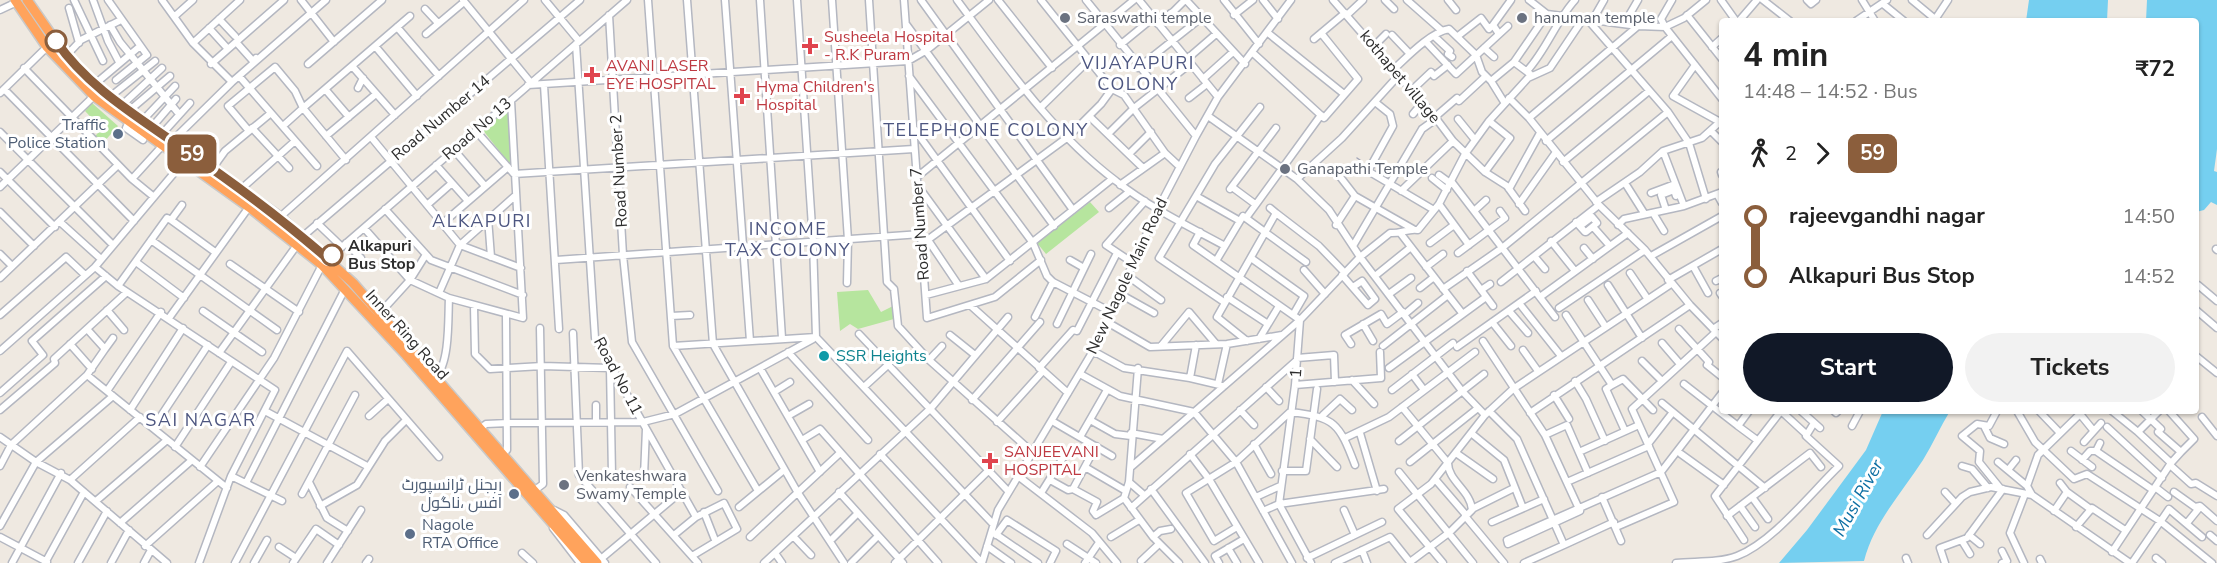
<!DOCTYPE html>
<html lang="en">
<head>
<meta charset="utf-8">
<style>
	body { margin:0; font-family:"Nunito Sans",Cairo,sans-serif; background:#f2f2f2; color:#222; height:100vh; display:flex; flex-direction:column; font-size:22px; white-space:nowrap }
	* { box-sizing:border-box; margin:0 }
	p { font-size:20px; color:#767676 }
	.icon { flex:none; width:33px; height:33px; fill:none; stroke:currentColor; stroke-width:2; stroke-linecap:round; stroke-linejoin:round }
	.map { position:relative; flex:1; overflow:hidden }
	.drawer { position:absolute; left:1719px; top:18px; width:480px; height:396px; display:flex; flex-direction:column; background:#fff; border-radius:6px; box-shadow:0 2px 4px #0004 }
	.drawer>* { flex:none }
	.badge { padding:0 12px; border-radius:9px; font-size:21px; line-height:39px }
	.map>.badge { position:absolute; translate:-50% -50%; box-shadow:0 0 0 3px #fff }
	.legs { display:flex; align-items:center; gap:9px; height:66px; padding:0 24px; font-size:20px }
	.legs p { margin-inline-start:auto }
	.summary { display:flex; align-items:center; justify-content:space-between; height:102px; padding:0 24px }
	h1 { font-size:33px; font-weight:700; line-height:45px }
	.action { display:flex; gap:12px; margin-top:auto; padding:12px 24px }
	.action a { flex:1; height:69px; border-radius:36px; background:#111827; color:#fff; font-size:24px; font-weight:700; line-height:69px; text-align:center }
	.action a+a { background:#f2f2f2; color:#222 }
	ul { padding:0 24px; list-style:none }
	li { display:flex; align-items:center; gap:21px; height:60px; font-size:22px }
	li i { display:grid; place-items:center; width:9px; height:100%; margin:0 8px; background:currentColor }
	li i::after { content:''; width:15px; height:15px; margin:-8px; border:4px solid; border-radius:50%; background:#fff }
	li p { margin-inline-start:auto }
	li:first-child i { background:linear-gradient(#0000 50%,currentColor 0) }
	li:last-child i { background:linear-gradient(currentColor 50%,#0000 0) }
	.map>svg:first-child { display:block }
	.green { fill:#b6e59e }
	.water { fill:#75cff0 }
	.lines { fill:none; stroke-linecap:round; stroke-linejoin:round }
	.minor-casing { stroke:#b4b7c1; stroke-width:9 }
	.highway-casing { stroke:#c9c9c9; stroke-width:12 }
	.minor { stroke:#fff; stroke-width:6 }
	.highway { stroke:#ffa35c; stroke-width:9 }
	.rail { stroke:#a3a6b8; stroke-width:1.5 }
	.line-1-casing { stroke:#fff; stroke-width:14 }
	.line-1 { stroke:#8b5e3c; stroke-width:9 }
	.worship-dot { fill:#6b7280; stroke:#fff; stroke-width:2 }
	.stop-1-dot { fill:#fff; stroke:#8b5e3c; stroke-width:3 }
	.health-dot { fill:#e0444e; stroke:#fff; stroke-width:2 }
	.service-dot { fill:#5c6f8a; stroke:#fff; stroke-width:2 }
	.culture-dot { fill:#0f9aa8; stroke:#fff; stroke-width:2 }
	.labels { text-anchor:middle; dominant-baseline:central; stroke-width:6; stroke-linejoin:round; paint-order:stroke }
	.worship-label { font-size:16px; fill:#5b616d; stroke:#fff; text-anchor:start }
	.health-label { font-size:16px; fill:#be3a42; stroke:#fff; text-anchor:start }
	.street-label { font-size:16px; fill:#2e2e2e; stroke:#fff }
	.service-label { font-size:16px; fill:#4e5e75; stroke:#fff; text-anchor:end }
	.stop-label { font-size:16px; font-weight:bold; fill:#2e2e2e; stroke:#fff; text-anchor:start }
	.culture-label { font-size:16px; fill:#0d838f; stroke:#fff; text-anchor:start }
	.neighbourhood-label { font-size:18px; letter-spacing:1.5px; fill:#4d5680; stroke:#fff }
	.water-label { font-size:18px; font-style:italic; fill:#0d6fa3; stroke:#fff }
</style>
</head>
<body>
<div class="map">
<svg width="2217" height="563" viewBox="0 0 2217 563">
	<rect width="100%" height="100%" fill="#efe9e1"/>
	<path class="green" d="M92 103 118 126 103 143 95 136 102 129 85 111Z
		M508 110 511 166 482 129Z
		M1090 202 1099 212 1046 254 1037 243Z
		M868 290 881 312 893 306 894 319 858 329 850 324 840 331 837 292Z"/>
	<path class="water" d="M2029 0H2108L2107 21H2026Z
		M2147 0H2217V149L2214 171 2217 172V205L2211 202 2204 210 2196 212V21H2146Z
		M1883 411H1950C1940 427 1933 444 1923 460 1901 494 1874 522 1864 561L1779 563 1807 530 1866 450Z"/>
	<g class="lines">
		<defs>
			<path id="minor" d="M74 0 103 61
				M93 0 108 41 119 62
				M108 0 147 55 116 80
				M162 0 193 43 232 82
				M301 0 334 42
				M463 0 531 83
				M545 0 579 41
				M648 0 673 346 758 491
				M687 0 713 344 798 493 844 563
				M725 0 750 341
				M760 0 782 338
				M797 0 813 242 816 337
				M832 0 848 240 847 283
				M869 0 887 282 894 289 898 326 929 360 1031 451
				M904 0 927 318 995 297 1041 260
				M921 0 1073 210
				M957 0C1004 63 1052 133 1116 181 1149 207 1188 226 1225 246
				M998 0 1052 68
				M1041 0 1112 89
				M1086 0 1196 136
				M1139 0 1218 97
				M1186 0 1245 64
				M1224 0 1259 44
				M1263 0 1278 19
				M1333 0 1435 117 1453 141 1485 172 1507 186 1525 211
				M1385 0 1394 9
				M1407 0 1441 30
				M1448 0 1456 10
				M1529 0 1547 14 1638 26 1665 27 1684 18 1706 0
				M1672 0 1661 19 1665 27 1722 99
				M1721 0 1736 21
				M1763 0 1790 21
				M1807 0 1811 4 1816 0
				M1862 0 1875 21
				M1912 0 1935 19
				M1883 4 1904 21
				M69 8 79 43
				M425 9 438 23
				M0 10 17 2
				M1173 12 1185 0
				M609 15 623 255 632 342 718 491
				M1234 15 1253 0
				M1347 15 1363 0
				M1687 15 1722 59
				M175 16 193 0
				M219 19 235 36
				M1588 20 1668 112 1689 143 1706 199
				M1592 21 1604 0
				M1739 21 1757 0
				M1856 21 1887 0
				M1934 21 1948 0
				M906 24 1054 226
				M1158 24 1171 13
				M1624 24 1638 0
				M110 25 120 42 179 114
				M397 27 439 76
				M209 28 228 49
				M1268 33 1344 94
				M426 34 464 2
				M1499 34 1493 25 1511 0
				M1392 35 1410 54
				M1434 36 1450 51 1448 54 1452 57
				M1458 36 1481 18 1489 29 1493 25
				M1314 39 1345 13
				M236 42 253 61 256 58
				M1426 42 1456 74 1508 26
				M193 43 240 0
				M576 44 595 338 696 517
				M1120 45 1153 18
				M375 46 417 96
				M1374 46 1386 34
				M1712 47 1722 38
				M1484 48 1494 57
				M1253 53 1324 118 1358 79 1321 33
				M66 56 81 40 121 20
				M1187 59 1216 34
				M1514 62 1530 74
				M211 64 284 0
				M308 64 382 0
				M1695 65 1673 96 1720 122
				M352 66 395 115
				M24 68 132 179
				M1138 68 1201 18
				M1394 69C1407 57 1431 32 1449 29L1476 55 1482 72 1491 81
				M1527 71C1547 49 1556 21 1575 0
				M239 76 317 166
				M909 76 1033 243 1047 276 1053 282 1111 312
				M1203 79 1233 52
				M95 84 139 47
				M528 85 908 61 927 50 989 0
				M544 85 559 329
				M358 88 363 78
				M4 89 134 221
				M325 89 349 117
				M1412 90 1431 72 1434 76 1448 65
				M0 93 47 47
				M111 96 155 61
				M1189 98 1207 84
				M1509 98 1529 118 1599 205 1645 250 1690 305 1722 338
				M1375 102 1390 114 1393 126 1368 171 1434 210
				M1504 102 1491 81 1514 62 1547 14
				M122 105 162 68
				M1041 107 1088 61
				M130 110 170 76
				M1413 114 1423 102
				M1089 116 1143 168
				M1208 116 1297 179 1329 210 1360 257 1462 391 1485 415
				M1435 117 1457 98 1459 101 1486 76
				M1529 118 1638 26
				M1458 119 1475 140
				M143 120 175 86
				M129 121 126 128 143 140
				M152 127 176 99
				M252 128 289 168
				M915 130 1010 261
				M249 131 228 106 275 67 295 91 303 108 283 126
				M476 131 514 174 914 149
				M1711 131 1722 142
				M0 132 113 245
				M162 134 190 103
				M1108 134 1134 108 1190 64
				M326 136 376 94
				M371 137 460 245 521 268
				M172 141 232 82 326 0
				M1546 141 1672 36
				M454 150 485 186
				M1663 151 1684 206
				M1129 154 1151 132
				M346 160 303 108 410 16
				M1563 162 1649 91
				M436 165 468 201
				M212 169 225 151 271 113
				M1334 169 1355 196 1413 229
				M0 172 55 227
				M1485 172 1510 138 1489 121
				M1721 172 1722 175
				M1439 175 1450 183
				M917 177 1134 0
				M1432 178 1447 190
				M1297 179 1342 138 1399 75
				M1451 181 1555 317
				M1625 183 1644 213
				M1120 185 1165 153
				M918 186 986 279
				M0 187 94 96
				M1232 187 1255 204
				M241 189 295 141
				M1230 189 1276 128
				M1509 189 1540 133
				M1401 191 1453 141
				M1651 193 1675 184
				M1717 194 1722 203
				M1196 196 1240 221
				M154 197 132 179 163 145
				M1596 202 1640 172 1663 151 1702 138 1722 120
				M1439 204 1469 245
				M1519 204 1556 152
				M427 205 452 183
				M1109 208 1129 192
				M385 209 431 260 523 295
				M1666 210 1661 195 1674 190 1676 196
				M1474 211 1486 200
				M0 212 34 246
				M1276 213 1319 246 1345 273
				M1653 213 1664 231
				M280 217 524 0
				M488 218 491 257
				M1246 218 1321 115
				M171 220 215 252
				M60 222 101 259
				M1576 222 1585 232H1586L1597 223 1592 217 1580 226
				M317 223 342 247
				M443 223 508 167
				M1336 225 1355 196
				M1618 225 1624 219 1684 206 1722 192
				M364 228 410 280 449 298 523 318 511 101
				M1595 229 1610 246
				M1200 232 1193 245 1300 320
				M302 237 580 0
				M151 240 277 330
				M928 240 959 286
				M1551 241 1575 271
				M346 243 361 258
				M1430 243 1454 225
				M922 244 1068 137 1101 104 1112 89 1124 95 1165 153 1180 167
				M1353 246 1422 129 1436 119
				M1584 248 1593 259
				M2216 249 2217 250
				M1458 253 1505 218 1500 211
				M0 254 12 266
				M1534 256 1545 269
				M1651 256 1722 216
				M1251 258 1304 296 1293 315
				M328 259 627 0
				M556 260 921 234
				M1070 260 1084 268
				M1216 261 1243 216 1306 262
				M136 262 184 298
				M1133 263 1106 245 1145 201
				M230 264 299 312
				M1693 266 1708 293
				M95 267 118 286 275 390 231 476 199 563
				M1426 267 1443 254
				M1304 270 1325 294
				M1467 271 1493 306
				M1630 273 1647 298
				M1342 275 1368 305 1375 299 1362 281 1353 287
				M1128 276 1161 300
				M1375 276 1411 247
				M0 278 118 165
				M1668 280 1722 249
				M1716 281 1722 278
				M1501 282 1599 205
				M1608 285 1642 338
				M2198 285 2217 301
				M118 286 167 218 171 220 182 205
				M1420 288 1434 277
				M1443 289 1502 248 1668 112
				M1481 290 1490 284
				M439 293 460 245 516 195
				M1720 293 1722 296
				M1120 294 1154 313
				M1389 294 1411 278
				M926 295 986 279 1112 179
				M1448 295 1462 313
				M1227 297 1268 324
				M1540 297 1628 233
				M1588 300 1605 326
				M1224 302 1159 258 1215 164 1260 107
				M1519 303 1561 356
				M970 305 1068 393
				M474 306 475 354 490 369 542 366 610 368 612 475
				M1559 308 1645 250
				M107 310 124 330
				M2196 310 2217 328
				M203 311 262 352
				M1509 311 1528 333
				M380 313 410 280 425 256
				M1405 314 1418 303
				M0 315 66 257 85 275
				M1566 315 1612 385 1606 389 1625 431
				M671 316 690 315
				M1035 317 1053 282
				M169 318 249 207
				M1300 320 1295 385 1279 504 1311 563
				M1107 322 1150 347 1227 344 1282 335
				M1492 322 1511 346
				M1057 324 1091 254
				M1363 324 1373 341
				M1679 329 1709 362 1707 365 1722 377
				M1713 329 1722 323
				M573 333 579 475 656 563
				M859 334 1008 491
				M950 335 975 355
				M1259 339 1279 306
				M1247 341 1217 317 1276 213 1270 208
				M1483 341 1545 435 1580 511
				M1662 343 1680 364
				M70 344 92 369
				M1351 344 1345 335 1381 314 1387 324 1403 312
				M673 346 816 337 993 524
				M1161 346 1189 312 1216 344
				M1383 346 1448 295 1401 234
				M1457 347 1536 291
				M105 349 113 338
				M1523 350 1538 371
				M0 351 95 267 185 160
				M1093 351 1124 368 1190 378 1224 386
				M788 352 868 440
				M219 353 297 245
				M2196 356 2217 373
				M1297 358 1334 355 1335 382
				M929 360 942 346
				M1642 361 1662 381
				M760 368 820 472
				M1039 368 1073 330 1077 331 1117 253
				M1389 368 1486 297
				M1080 374 1120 396 1194 412 1236 462 1292 563
				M1412 374 1424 390
				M87 375 227 488
				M436 376C450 363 448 317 449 298
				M1190 378 1196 345
				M1352 380 1374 404
				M1575 381 1586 399 1605 441
				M1218 384 1227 344
				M1684 384 1738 426 1749 411
				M1295 385 1381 378 1380 352
				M1612 385 1623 379 1653 410
				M865 386 889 364
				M1266 387 1279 401
				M1392 390 1453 343
				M107 391 161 312
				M774 392 790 382
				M0 393 43 355 32 341 106 276
				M1554 395 1569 419
				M972 400 1040 322
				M1662 403 1765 488
				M596 405V422
				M0 410 55 363 54 359 127 292
				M130 410 183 328
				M1240 410 1254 425
				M265 411 367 466
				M1489 411 1517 439 1564 545 1614 522
				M1801 411 1820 428
				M1834 411 1836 413 1838 411
				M1997 411 1989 426 1977 424 1962 436 1980 451 1979 462 2000 488
				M2017 411 2035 442 2074 479 2087 474 2160 521 2212 563
				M2039 411 2060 433
				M2112 411 2138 432 2159 411
				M2169 411 2194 439 2181 452
				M1530 413 1690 305
				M2080 414 2093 430
				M1323 415 1340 399 1352 410
				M369 416 388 399
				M788 416 809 404
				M2202 417 2217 436
				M1090 420 1115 434 1131 436
				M1052 421 1112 456
				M997 422 1043 371
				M1738 426 1757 440
				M1852 426 1860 411
				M1984 426 1990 438 2004 444
				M2107 427 2162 478
				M153 428 208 345
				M481 428 486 424 508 423 643 422 675 414 813 339
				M2138 432 2171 463
				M1131 433 1163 439
				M1360 433 1377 491
				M1471 433 1504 460 1523 508
				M1545 435 1567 425 1588 473
				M0 437 36 462 70 480 167 563
				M1080 437 1107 390
				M1345 438 1389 417 1475 352
				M1310 439 1337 467
				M802 440 820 429 938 563
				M1399 441 1484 374
				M2084 442 2101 423
				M1254 444 1271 474
				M1648 444 1673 412
				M175 447 231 362
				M2071 451 2092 467
				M2096 451 2153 490
				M1579 452 1639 425
				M1456 453 1493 479
				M503 454 507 450 506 315
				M880 454 982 563
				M1190 454 1209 479 1259 563
				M1681 454 1724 485
				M2082 460 2090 451H2096L2100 443
				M1410 462 1478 408
				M1998 462 2027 486
				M2170 465 2191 484 2196 483 2217 496
				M0 466 11 445 87 375 105 349 87 329
				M1962 466 1972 469 1988 488
				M200 467 274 358 322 265
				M1085 467 1126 491
				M1131 467 1300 320 1360 257 1390 233C1400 234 1409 228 1418 230L1439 204 1465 154 1489 121 1528 78 1550 68 1583 19
				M2008 470 2016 460
				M1282 471H1306L1317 389
				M1399 472 1473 563
				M231 476 282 501
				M644 476 646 429
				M1018 476 1092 533 1117 563
				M1435 479 1466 515
				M70 480 140 417
				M1050 480 1068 490 1073 489 1096 446
				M309 482 327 518 348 531
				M1129 482 1144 495
				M1567 482 1649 446
				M246 483 345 289
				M2060 483 2067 492 2089 508
				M630 487 698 563
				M2155 487 2168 497
				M1073 489 1097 502 1093 511 1096 515 1124 498 1129 482 1138 368
				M1151 489 1205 563
				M535 490 543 484 540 328
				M839 492 903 563
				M1945 492 1955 503
				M2174 492 2195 507 2200 506 2217 521
				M1041 493 1066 453
				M302 494 355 395
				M2032 495 2027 486 2038 455 2083 411
				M1256 497 1280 486
				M1602 497 1621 541
				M1752 497 1768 519
				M1124 498 1153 537 1179 563
				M96 501 167 440
				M320 506 357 485 385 441 406 420
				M1740 506 1755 527
				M739 507 784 470
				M1581 507 1580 511 1508 544 1507 540 1661 472 1722 393
				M1131 508 1297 360
				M1472 509 1514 488
				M554 510 564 515 605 563
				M1344 510 1355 535
				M1263 511 1279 504 1384 489
				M2054 511 2067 492
				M704 512 715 540
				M1465 516 1504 563
				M1727 516 1810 453 1821 467
				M1492 522 1544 499
				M120 523 192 460
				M2187 523 2200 507
				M0 526 36 462 113 396
				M1237 527 1214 541 1186 493 1236 462 1290 412C1335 417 1339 423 1355 465
				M1616 527 1674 502 1632 409 1716 332
				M2076 527 2092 508 2125 530
				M553 528 580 563
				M994 533 1038 563
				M674 535 696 517 724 503 737 529 692 556
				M996 535 1007 520 1056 551 1050 563
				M1927 535 1962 497 1970 492 1991 487 2032 495 2130 563
				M1969 535 1980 544
				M2210 535 2217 541
				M793 536 811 555
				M0 537 47 562
				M750 537 840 453
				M1111 537 1139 520
				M1153 537 1160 531 1171 529
				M1744 540 1715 496 1781 411 1806 434
				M830 541 858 513
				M1962 541 1970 554
				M1067 544 1096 563
				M145 546 218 481
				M987 546 1011 563
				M279 547 296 558
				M1228 548 1237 563
				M1362 550 1367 563
				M2002 551 2007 561 2002 563
				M2112 552 2171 463 2181 452 2158 432 2161 429 2142 411
				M522 553 533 563
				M775 553 782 563
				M1307 558 1382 522
				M1906 558 1908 563
				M2156 558 2162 563
				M2040 559 2042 563
				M1141 561 1159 544
				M12 563 61 473
				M45 563 84 492
				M78 563 107 511
				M111 563 129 530
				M144 563 151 550
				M235 563 347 351 439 457
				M254 563 267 540
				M293 563 316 529 339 545
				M327 563 361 510
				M366 563 369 559
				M596 563 682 491
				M764 563 931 408 1008 317
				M851 563 878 536
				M895 563 989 470
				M982 563 998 510 1093 351 1158 209 1196 136 1218 97 1291 0
				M1085 563 1098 544
				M1219 563 1215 556 1244 539
				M1335 563 1390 537 1410 562 1450 532 1472 510C1471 491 1448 481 1448 463L1402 407
				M1443 563 1398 509 1431 484 1485 415 1513 389 1671 284
				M1524 563 1564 545
				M1676 563C1696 561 1718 563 1737 556 1773 542 1810 494 1839 466L1806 436 1814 423
				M1945 563 1940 548 1967 538 2003 489
				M2024 563 2010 533 2025 494
				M2132 563 2169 509 2202 537"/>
			<path id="highway" d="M15 0 47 47 94 96 249 207 322 265 406 355 587 563
				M27 0 66 56 102 91 280 217 353 283 597 563"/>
		</defs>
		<use href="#minor" class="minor-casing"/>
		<use href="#highway" class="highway-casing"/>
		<use href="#minor" class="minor"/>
		<use href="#highway" class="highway"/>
		<path class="rail" d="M1357 158 1360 160"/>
	</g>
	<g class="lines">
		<defs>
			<path id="line-1" d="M56 41C88 88 140 118 185 150 235 184 282 219 328 259L332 255"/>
		</defs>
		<use href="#line-1" class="line-1-casing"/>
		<use href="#line-1" class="line-1"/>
	</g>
	<g class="worship-dot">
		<circle cx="1065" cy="18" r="6"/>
		<circle cx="1522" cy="18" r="6"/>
		<circle cx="1285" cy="169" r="6"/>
		<circle cx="564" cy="485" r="6"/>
	</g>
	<g class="stop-1-dot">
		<circle cx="56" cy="41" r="10"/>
		<circle cx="332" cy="255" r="10"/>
	</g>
	<g class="health-dot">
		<path d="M807 37h6v6h6v6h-6v6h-6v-6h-6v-6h6z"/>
		<path d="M589 66h6v6h6v6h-6v6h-6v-6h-6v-6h6z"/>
		<path d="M739 87h6v6h6v6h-6v6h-6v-6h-6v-6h6z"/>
		<path d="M987 452h6v6h6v6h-6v6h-6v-6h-6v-6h6z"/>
	</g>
	<g class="service-dot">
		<circle cx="118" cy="134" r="6"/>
		<circle cx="514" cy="494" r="6"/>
		<circle cx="410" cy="534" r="6"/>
	</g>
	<circle class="culture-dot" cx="824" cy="356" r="6"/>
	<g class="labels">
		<g class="worship-label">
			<text x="1077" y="18">Saraswathi temple</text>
			<text x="1534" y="18">hanuman temple</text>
			<text x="1297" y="169">Ganapathi Temple</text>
			<text x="576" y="476">Venkateshwara<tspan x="576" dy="18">Swamy Temple</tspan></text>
		</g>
		<g class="health-label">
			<text x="824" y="37">Susheela Hospital<tspan x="824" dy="18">- R.K Puram</tspan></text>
			<text x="606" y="66">AVANI LASER<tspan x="606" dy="18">EYE HOSPITAL</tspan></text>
			<text x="756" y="87">Hyma Children's<tspan x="756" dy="18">Hospital</tspan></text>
			<text x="1004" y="452">SANJEEVANI<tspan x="1004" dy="18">HOSPITAL</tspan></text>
		</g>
		<g class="street-label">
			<text transform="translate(1400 77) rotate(50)">kothapet village</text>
			<text transform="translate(441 118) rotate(-40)">Road Number 14</text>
			<text transform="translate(477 129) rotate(-41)">Road No 13</text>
			<text transform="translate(619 171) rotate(-93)">Road Number 2</text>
			<text transform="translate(920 224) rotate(-94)">Road Number 7</text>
			<text transform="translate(1127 276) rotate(-65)">New Nagole Main Road</text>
			<text transform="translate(407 335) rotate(48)">Inner Ring Road</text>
			<text transform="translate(1296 373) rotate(-86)">1</text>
			<text transform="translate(618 376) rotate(62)">Road No 11</text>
		</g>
		<g class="service-label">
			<text x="106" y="125">Traffic<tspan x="106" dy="18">Police Station</tspan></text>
			<text x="502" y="485">ریجنل ٹرانسپورٹ<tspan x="502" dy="18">آفس ،ناگول</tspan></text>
			<text x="422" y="525" text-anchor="start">Nagole<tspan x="422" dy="18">RTA Office</tspan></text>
		</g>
		<g class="stop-label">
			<text x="348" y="246">Alkapuri<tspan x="348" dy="18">Bus Stop</tspan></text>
		</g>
		<g class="culture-label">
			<text x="836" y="356">SSR Heights</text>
		</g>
		<g class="neighbourhood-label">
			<text x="1138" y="63">VIJAYAPURI<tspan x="1138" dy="21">COLONY</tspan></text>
			<text x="986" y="130">TELEPHONE COLONY</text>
			<text x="482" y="221">ALKAPURI</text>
			<text x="788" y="229">INCOME<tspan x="788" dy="21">TAX COLONY</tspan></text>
			<text x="201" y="420">SAI NAGAR</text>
		</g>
		<g class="water-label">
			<text transform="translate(1858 498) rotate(-61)">Musi River</text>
		</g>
	</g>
</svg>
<b class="badge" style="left:192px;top:154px;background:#8b5e3c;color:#fff">59</b>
<section class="drawer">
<div class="summary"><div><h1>4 min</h1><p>14:48 – 14:52 · Bus</p></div><b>₹72</b></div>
<div class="legs"><svg class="icon" aria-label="walk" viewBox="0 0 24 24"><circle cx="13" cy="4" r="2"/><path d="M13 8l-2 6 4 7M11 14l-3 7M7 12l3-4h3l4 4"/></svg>2<svg class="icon" aria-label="forward" viewBox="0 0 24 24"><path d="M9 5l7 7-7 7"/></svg><b class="badge" style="background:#8b5e3c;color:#fff">59</b></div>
<ul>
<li><i style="color:#8b5e3c"></i><b>rajeevgandhi nagar</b><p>14:50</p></li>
<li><i style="color:#8b5e3c"></i><b>Alkapuri Bus Stop</b><p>14:52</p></li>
</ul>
<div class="action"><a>Start</a><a>Tickets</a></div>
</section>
</div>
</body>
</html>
